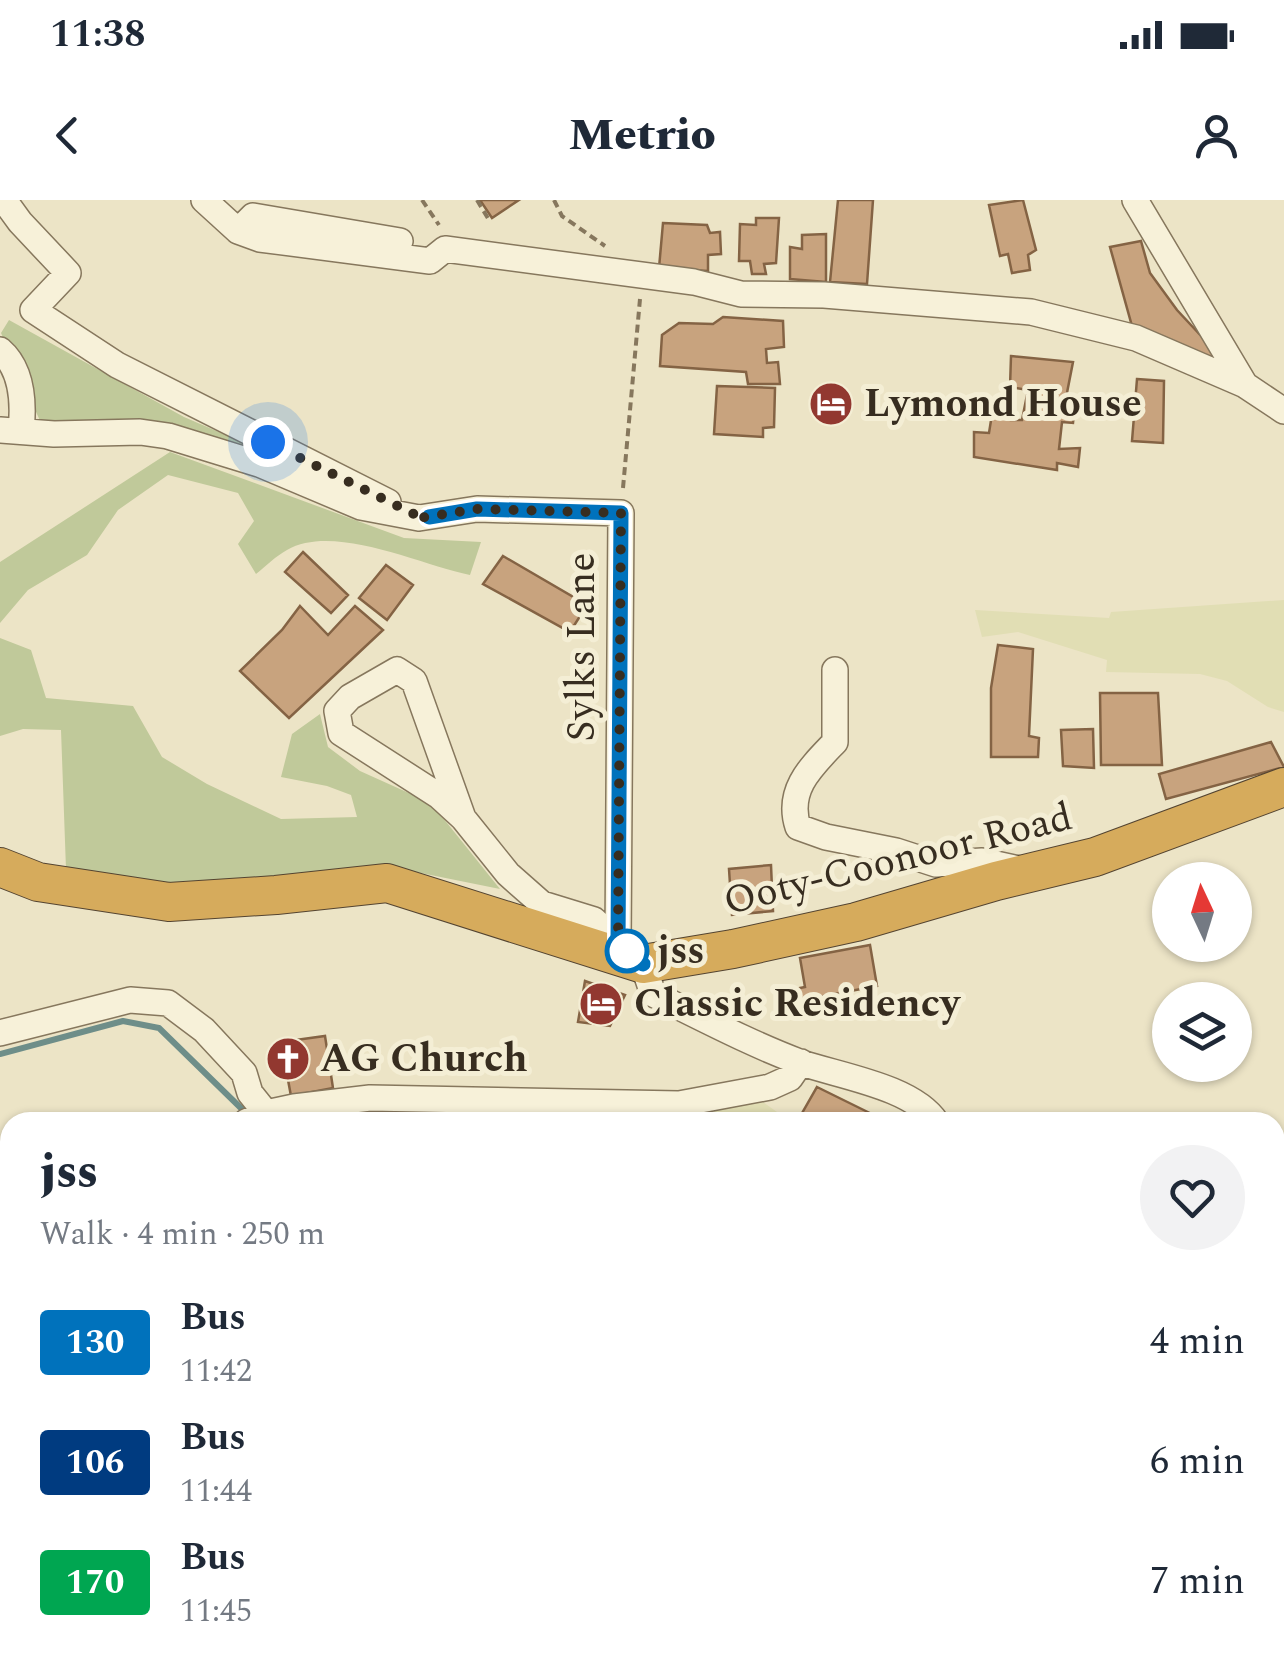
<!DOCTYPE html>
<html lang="en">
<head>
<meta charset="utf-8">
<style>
	body { margin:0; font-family:Spectral,serif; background:#f2f2f3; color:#1f2937; height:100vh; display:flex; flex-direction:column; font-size:38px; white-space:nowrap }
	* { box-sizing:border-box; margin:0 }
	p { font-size:32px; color:#747a83 }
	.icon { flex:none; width:55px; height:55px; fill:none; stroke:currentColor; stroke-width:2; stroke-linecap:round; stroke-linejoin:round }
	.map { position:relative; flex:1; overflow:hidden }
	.panel { position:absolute; left:0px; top:912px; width:1285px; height:552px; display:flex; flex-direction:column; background:#fff; border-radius:30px 30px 0 0; box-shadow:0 2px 8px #0004 }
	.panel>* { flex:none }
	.badge { padding:0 20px; border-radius:8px; font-size:35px; line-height:65px }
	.needle { width:65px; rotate:356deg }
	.buttons { position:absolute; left:1152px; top:662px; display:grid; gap:20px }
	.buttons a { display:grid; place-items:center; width:100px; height:100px; border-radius:50%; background:#fff; box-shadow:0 2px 8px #0004; font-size:50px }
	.you { position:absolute; width:50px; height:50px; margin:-25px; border:8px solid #fff; border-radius:50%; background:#1a73e8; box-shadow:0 0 0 15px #1a73e833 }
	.map>.badge { position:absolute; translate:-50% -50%; box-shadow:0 0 0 5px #fff }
	.round { display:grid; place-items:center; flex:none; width:105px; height:105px; border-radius:52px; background:#f2f2f3 }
	.head { display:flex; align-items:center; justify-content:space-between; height:170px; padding:0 40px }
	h1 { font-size:48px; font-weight:800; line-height:75px }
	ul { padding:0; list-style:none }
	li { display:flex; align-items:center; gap:30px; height:120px; padding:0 40px }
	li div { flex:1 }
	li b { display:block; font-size:38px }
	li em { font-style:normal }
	li .badge { min-width:110px; font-weight:700; text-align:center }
	.status { display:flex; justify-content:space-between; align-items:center; height:70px; padding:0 50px; background:#fff; direction:ltr }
	.status svg { height:28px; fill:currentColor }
	header { display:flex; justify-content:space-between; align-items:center; height:130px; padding:0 40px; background:#fff; font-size:45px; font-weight:800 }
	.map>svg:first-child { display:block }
	.farmland { fill:#e1deb4 }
	.green { fill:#c0c99a }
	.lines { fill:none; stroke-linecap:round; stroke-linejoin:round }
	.stream { stroke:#6e8e89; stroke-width:6 }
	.building { fill:#c8a37e; stroke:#846344; stroke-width:2.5 }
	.minor-casing { stroke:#86775d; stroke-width:28 }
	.highway-casing { stroke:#544431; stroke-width:40 }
	.path { stroke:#86775d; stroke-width:4; stroke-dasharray:8 5; stroke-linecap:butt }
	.minor { stroke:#f7f1d9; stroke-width:25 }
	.highway { stroke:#d6ab5c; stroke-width:38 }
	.line-casing { stroke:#fff; stroke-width:22 }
	.line { stroke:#0072bc; stroke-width:15 }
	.walk { stroke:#372d20; stroke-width:10; stroke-dasharray:0 18 }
	.stop-dot { fill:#fff; stroke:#0072bc; stroke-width:5 }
	.labels { text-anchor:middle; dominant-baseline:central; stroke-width:10; stroke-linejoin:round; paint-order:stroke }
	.poi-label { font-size:40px; font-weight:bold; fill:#372d20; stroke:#f4eed5; text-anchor:start }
	.street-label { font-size:40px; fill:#372d20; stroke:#f4eed5 }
	.stop-label { font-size:40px; font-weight:bold; fill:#372d20; stroke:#f4eed5; text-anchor:start }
</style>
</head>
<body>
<div class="status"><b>11:38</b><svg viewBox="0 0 49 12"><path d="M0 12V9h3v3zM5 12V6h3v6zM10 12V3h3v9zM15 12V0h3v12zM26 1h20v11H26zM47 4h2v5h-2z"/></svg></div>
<header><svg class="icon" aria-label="back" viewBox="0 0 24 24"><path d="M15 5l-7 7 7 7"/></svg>Metrio<svg class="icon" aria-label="person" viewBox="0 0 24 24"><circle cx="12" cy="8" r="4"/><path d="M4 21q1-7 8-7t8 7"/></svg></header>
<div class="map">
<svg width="1284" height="1464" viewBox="0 0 1284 1464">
	<rect width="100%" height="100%" fill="#ece4c6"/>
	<path class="farmland" d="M1284 400V512L1268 507 1227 481 1200 474 1106 472 1107 460 1018 432 982 437 975 410 1109 418 1111 412Z
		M763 902 791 922H295L643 913Z
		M10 1110V1455H315L289 1464H0V1116Z
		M357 1455H1048L1053 1464H370Z"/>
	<path class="green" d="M9 120 184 217 400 310 220 247 41 223 1 133Z
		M170 252 404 338 481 342 470 375C420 365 334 323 287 350 276 356 266 366 256 374L238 344 254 321 238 293 168 275 118 310 87 355 28 390 0 423V362Z
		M0 438 31 450 46 498 133 506 162 557 207 584 281 619 357 617 351 595 327 586 281 577 292 534 320 514 328 547 360 571 431 603 500 689 391 667 167 686 66 669 61 530 23 529 0 536Z"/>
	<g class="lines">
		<path class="stream" d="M0 854 123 821 159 828 248 915"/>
	</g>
	<path class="building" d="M480 0H519L492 18Z
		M838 0H873L867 84 830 82Z
		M1023 0 1036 50 1028 55 1030 70 1012 73 1008 54 1000 56 989 5Z
		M756 18H779L776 63 764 64 766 74H752L750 61H739L740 24 756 25Z
		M663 23 707 25 710 33 720 32 721 54 708 55V71L659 68Z
		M826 34V82L790 79V47L802 49V35Z
		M1141 41 1150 73 1177 110 1217 153 1212 164 1132 126 1110 47Z
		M723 117 783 121 784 147 766 149 767 163 778 162 780 184H748L746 172 660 166 662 135 679 123 713 124Z
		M1011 156 1073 162 1065 203 1075 204 1073 223 1062 222 1059 249 1080 248 1078 267 1057 263V270L974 257V232L989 233 993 208 1011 212V220H1022L1028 190 1010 187Z
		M1137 179 1164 181 1163 243 1132 241Z
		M717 186 775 188 774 227 763 228V237L714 234Z
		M303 352 348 395 331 413 285 372Z
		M503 356 587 405 570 432 483 384Z
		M386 365 413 385 387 420 359 398Z
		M300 406 328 435 355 406 383 430 289 518 240 471 282 430Z
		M998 445 1033 449 1029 536 1039 538 1038 557H991V488Z
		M1100 493H1158L1162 565H1101Z
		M1093 529 1094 568 1063 566 1061 530Z
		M1271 542 1284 567 1166 599 1159 574Z
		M771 665 773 711 732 715 729 669Z
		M870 745 877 786 792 802 790 790 805 787 800 758Z
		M585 781 625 795 610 826 578 822Z
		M325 836 333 888 291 896 281 842Z
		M817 887 888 922H797Z
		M1283 1033 1284 1125 1278 1127 1275 1036Z
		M1284 1303V1373L1275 1350V1307Z"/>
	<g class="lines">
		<defs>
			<path id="minor" d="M4 0 20 22 68 73 33 110 117 165 388 302
				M204 0 238 31 260 39 430 61 445 49 694 82 741 94 824 95 1031 112 1136 138 1245 185
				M1135 0 1245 185 1284 211
				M238 31 253 16 400 41
				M0 150C22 169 24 203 21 231
				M0 230 54 234 140 232 168 236 259 264 361 307 419 318 477 309 621 313 618 743 643 764 653 794C702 818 751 844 802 863 840 876 913 887 936 922
				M835 470V542C811 567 786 590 798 627L826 637 896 651 936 664 982 661 1024 670
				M463 618 414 481 397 470 350 497 337 511 341 533 439 596 463 618 508 674 542 704 594 720 618 743
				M0 833 130 800 168 803 204 830 244 873 250 893 266 913
				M246 922 266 913 294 907 370 898 679 904 770 887 790 878 801 862
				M1275 974 1284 973
				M1275 1018 1284 995
				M0 1062 10 1054
				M1073 1455 1078 1464
				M1168 1455 1170 1464"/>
			<path id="highway" d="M0 667 38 682 169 702 276 695 387 683 643 764 733 749 856 722 996 681 1095 657 1284 587"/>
		</defs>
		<use href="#minor" class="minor-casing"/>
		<use href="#highway" class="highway-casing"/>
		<path class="path" d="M422 0 439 25
			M477 0 489 20
			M554 0 562 16 605 46
			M623 288 640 99"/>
		<use href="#minor" class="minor"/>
		<use href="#highway" class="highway"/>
	</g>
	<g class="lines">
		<defs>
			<path id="line" d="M429 317 477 309 621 313 618 743 643 764"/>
		</defs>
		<use href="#line" class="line-casing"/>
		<use href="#line" class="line"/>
		<path class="walk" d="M268 242 422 318H419L477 309 621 313 618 743 627 751"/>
	</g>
	<defs>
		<symbol id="hotel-disc" viewBox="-11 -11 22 22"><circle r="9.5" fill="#923830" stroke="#f4eed5"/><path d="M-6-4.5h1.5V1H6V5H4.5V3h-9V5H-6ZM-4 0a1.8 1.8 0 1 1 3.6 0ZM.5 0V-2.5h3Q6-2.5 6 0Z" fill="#fff"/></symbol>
		<symbol id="church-disc" viewBox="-11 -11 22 22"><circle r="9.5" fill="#923830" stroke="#f4eed5"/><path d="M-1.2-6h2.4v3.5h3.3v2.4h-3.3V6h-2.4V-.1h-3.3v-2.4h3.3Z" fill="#fff"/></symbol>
	</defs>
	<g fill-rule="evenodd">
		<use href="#hotel-disc" x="806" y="179" width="50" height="50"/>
		<use href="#hotel-disc" x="576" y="779" width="50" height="50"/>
		<use href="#church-disc" x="263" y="834" width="50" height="50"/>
	</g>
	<circle class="stop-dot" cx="627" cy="751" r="20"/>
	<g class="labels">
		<g class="poi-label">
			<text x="864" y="204">Lymond House</text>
			<text x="634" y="804">Classic Residency</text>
			<text x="320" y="859">AG Church</text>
		</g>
		<g class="street-label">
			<text transform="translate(582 447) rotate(-90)">Sylks Lane</text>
			<text transform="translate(898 660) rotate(-14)">Ooty-Coonoor Road</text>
		</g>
		<g class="stop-label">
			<text x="657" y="751">jss</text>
		</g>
	</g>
</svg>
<div class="buttons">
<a><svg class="needle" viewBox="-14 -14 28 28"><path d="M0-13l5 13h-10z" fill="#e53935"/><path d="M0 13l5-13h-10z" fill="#747a83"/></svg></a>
<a><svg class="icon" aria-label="layers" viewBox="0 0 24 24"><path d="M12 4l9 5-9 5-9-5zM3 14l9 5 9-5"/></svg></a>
</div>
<div class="you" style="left:268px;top:242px"></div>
<section class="panel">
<div class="head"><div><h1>jss</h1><p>Walk · 4 min · 250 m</p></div><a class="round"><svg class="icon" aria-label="heart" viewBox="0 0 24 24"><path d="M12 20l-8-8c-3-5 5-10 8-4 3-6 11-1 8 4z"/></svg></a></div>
<ul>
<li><span class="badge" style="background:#0072bc;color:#fff">130</span><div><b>Bus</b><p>11:42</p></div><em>4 min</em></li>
<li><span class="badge" style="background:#003b80;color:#fff">106</span><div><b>Bus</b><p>11:44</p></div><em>6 min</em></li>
<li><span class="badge" style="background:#00a651;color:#fff">170</span><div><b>Bus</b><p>11:45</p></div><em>7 min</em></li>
</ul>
</section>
</div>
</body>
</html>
